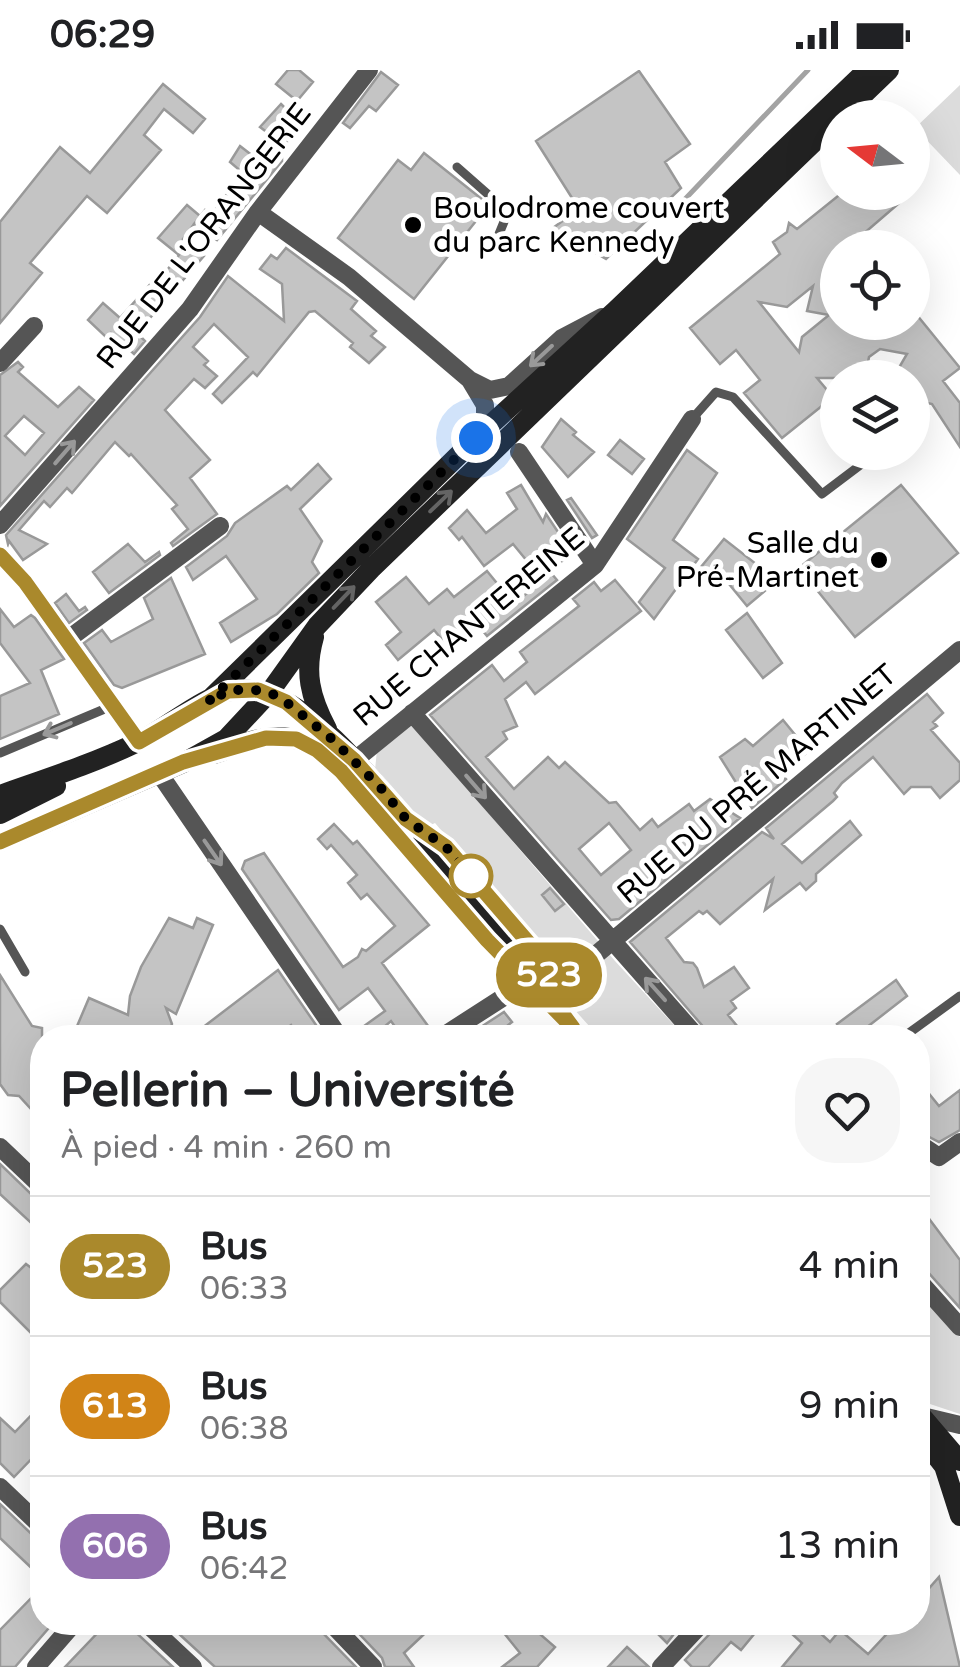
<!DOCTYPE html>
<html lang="fr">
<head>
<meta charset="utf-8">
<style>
	body { margin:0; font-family:"Varela Round",sans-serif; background:#f6f6f6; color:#202124; height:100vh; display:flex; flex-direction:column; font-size:38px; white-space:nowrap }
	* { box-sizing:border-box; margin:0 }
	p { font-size:32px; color:#757577 }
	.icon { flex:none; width:55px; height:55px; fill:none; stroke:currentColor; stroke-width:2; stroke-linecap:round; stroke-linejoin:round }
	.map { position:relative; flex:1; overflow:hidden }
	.sheet { position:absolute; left:30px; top:955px; width:900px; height:610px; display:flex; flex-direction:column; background:#fff; border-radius:40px; box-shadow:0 10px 40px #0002 }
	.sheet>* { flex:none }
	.badge { padding:0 20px; border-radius:32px; font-size:35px; line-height:65px }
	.needle { width:65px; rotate:286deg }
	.controls { position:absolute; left:820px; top:30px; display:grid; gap:20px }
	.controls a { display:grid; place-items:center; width:110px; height:110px; border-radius:50%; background:#fff; box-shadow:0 10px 40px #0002; font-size:50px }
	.you { position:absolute; width:50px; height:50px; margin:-25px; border:8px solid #fff; border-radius:50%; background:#1a73e8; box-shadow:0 0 0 15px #1a73e833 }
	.map>.badge { position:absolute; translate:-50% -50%; box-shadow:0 0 0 5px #fff }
	.round { display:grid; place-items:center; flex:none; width:105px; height:105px; border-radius:40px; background:#f6f6f6 }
	.overview { display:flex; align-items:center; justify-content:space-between; height:170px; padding:0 30px }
	h1 { font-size:48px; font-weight:700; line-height:75px }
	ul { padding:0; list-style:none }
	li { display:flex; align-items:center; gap:30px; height:140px; padding:0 30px; border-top:2px solid #e0e0e0 }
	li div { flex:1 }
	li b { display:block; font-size:38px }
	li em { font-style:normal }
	li .badge { min-width:110px; font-weight:700; text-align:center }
	.status { display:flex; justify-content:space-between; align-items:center; height:70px; padding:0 50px; background:#fff; direction:ltr }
	.status svg { height:28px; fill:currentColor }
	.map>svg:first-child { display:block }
	.green { fill:#dcdcdc }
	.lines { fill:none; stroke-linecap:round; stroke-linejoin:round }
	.stream { stroke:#a3a3a3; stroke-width:5 }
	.building { fill:#c4c4c4; stroke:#999; stroke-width:2.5; fill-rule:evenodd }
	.lane { stroke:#555; stroke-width:9 }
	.street { stroke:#555; stroke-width:18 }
	.secondary { stroke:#222; stroke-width:20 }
	.oneway { stroke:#999 }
	.oneway2 { stroke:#646464 }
	.line-casing { stroke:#fff; stroke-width:22 }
	.line { stroke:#aa892c; stroke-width:15 }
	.walk { stroke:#000; stroke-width:10; stroke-dasharray:0 18 }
	.poi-dot { fill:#000; stroke:#fff; stroke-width:4 }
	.stop-dot { fill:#fff; stroke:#aa892c; stroke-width:5 }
	.labels { text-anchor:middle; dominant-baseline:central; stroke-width:10; stroke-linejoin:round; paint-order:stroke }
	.poi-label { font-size:30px; fill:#000; stroke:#fff; text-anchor:start }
	.street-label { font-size:30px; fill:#000; stroke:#fff }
</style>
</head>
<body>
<div class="status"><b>06:29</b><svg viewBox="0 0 49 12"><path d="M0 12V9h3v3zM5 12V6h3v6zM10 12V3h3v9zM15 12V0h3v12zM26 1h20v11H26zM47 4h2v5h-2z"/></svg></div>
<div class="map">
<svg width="960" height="1597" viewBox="0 0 960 1597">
	<rect width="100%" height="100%" fill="#fff"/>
	<path class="green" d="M960 15V105L915 58Z
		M409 655H413L615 891 685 967H599L573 938 560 900 435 753 427 757 375 700 377 680Z
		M918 1221 960 1267V1344L918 1330Z"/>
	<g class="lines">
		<path class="stream" d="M668 147 808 0"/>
	</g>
	<path class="building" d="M288 0H299L313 12 297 31 276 14Z
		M639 1 690 74 665 92 681 118 606 189 553 158 579 139 536 71Z
		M381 2 398 15 376 41 369 36 350 58 343 53Z
		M163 14 205 49 193 63 164 39 144 65 161 80 107 143 87 126 30 193 42 203 0 253V152L60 77 90 103Z
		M281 34 302 55 284 75 260 57Z
		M240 76 266 96 282 76V91L217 170 194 154 205 140 211 145 243 103 230 92Z
		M424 83 483 130 471 147 476 151 414 229 338 168 398 90 411 100Z
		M843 122H912L847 178H838V252H912V239L960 298 943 311 960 333V377L932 334 912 329V308H893L907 284 880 279 869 287 865 308H817L833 327 782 368 744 323 760 310 736 280 720 294 690 258 780 184 773 172 787 162 789 153 797 159ZM813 216 807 241 829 245 802 267 799 282 759 232 787 237Z
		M187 135 200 146 183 169 204 186 137 263 145 271 134 284 111 263 107 268 88 250 103 233 120 248 153 211 156 214 179 185 158 168Z
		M286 178 357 231 351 239 376 261 371 266 385 277 369 293 350 277 353 273 315 241 309 242 257 306 253 302 222 333 213 324 248 287 214 254 193 277 208 291 204 295 217 306 205 318 194 309 165 340 210 390 190 408 217 444 173 476 171 473 188 459 172 439 177 435 131 384 129 386 115 372 72 423 67 418 50 437 44 431 19 460 47 474 23 490 9 471 8 474 6 465 200 247 228 206 284 251 282 214 260 199 271 185 277 189Z
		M18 292 23 297 18 302 58 337 79 317 94 330 0 436V305ZM24 346 44 363 25 385 5 366Z
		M561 349 576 362 573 365 594 382 568 407 542 377Z
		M620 370 644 389 632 404 608 385Z
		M687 380 717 403 673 470 698 489 654 549 639 532 665 498 627 469Z
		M318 394 331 409 300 439 322 471 312 492 319 503 277 544 231 572 220 553 257 529 226 486 193 510 186 497 227 466 235 453 287 416 291 420Z
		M521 415 543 452 546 444 572 483 541 508 513 474 484 496 462 467 459 470 449 458 467 440 486 463 517 439 507 423Z
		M901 415 958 483 855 567 799 498Z
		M571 428 597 465 592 468 567 430Z
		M724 469 765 501 756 509 766 520 747 536 720 503 710 513 696 503Z
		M128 474 145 492 159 482 160 485 109 523 93 502Z
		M487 501 514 534 551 503 557 510 487 566 478 555 449 578 434 560 398 590 386 575 401 562 376 532 406 507 429 534 447 519 454 527Z
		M171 508 205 584 122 618 114 615 84 573 102 560 111 572 153 549 144 528Z
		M615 510 641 541 535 624 526 612 505 629 517 656 503 662 507 669 486 687 514 719 548 687 559 698 565 692 609 733 616 732 640 760 652 749 658 757 689 734 694 741 710 729 740 748 619 849 611 850 430 645 492 595 504 611 527 592 520 582 579 536 573 529 594 512 601 521ZM609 753 631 780 601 805 579 779Z
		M66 524 79 541 85 537 87 540 69 553 55 533Z
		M0 539 14 557 31 545 35 548 64 589 41 600 59 644 0 669V626L30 613 0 573Z
		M747 543 782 593 763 608 726 560Z
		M927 624 943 643 933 652 937 656 931 660 960 693V710L940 728 931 717H911L904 724 873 687 842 713 834 723 837 727 833 731 782 774 802 793 850 751 861 765 816 804V811L806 820 800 813 765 840 773 809 720 854 707 841 703 844 699 841 666 868 684 892 693 893 697 898 704 917 734 897 749 918 731 931 736 938 728 945 747 968H713L630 872 762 762 774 769 766 758Z
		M783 650 805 677 802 680 805 684 781 703 786 709 752 738 720 687 745 669 753 676Z
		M334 754 353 774 357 771 429 855 382 893 431 960 428 968H403L391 951 371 968 364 956 385 941 368 918 339 940 242 799 245 791 264 783 343 897 358 887 362 879 366 881 395 856 367 824 361 829 348 813 357 805 331 775 327 779 318 769Z
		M550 818 564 834 555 841 542 825Z
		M169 848 193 858 197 848 213 855 176 944 166 938 172 954 166 968H72L89 928 128 945 130 926 141 897Z
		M278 900 325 968H299L291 955 273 968H215L202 958Z
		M0 905 32 956 42 958V1051L19 1026 8 1025 0 1014Z
		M896 910 907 926 853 968H847L837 954Z
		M504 942 512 952 492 968H464Z
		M918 1010 939 1036 960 1020V1060L939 1072 918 1061Z
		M0 1094 33 1126 42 1129V1163L0 1124Z
		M918 1134 960 1190V1238L918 1191Z
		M26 1194 42 1206V1216L36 1223 42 1230V1274L0 1232V1220Z
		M42 1334V1378L14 1407 0 1393V1348L15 1362Z
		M0 1434 42 1474V1508L0 1468Z
		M939 1507 960 1597H782L802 1573 779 1552H808L830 1572 840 1560 868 1584 898 1552H918V1531Z
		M42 1517V1552H54L15 1597H0V1560Z
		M108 1552 112 1556 128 1555 173 1597H65Z
		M166 1552H318L321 1561 356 1597H215Z
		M348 1552H437L404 1583 414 1597H385L382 1588Z
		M495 1552H526L555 1577 537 1597H502L520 1583Z
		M646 1552H683L667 1573Z
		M721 1552H764L741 1580 731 1572 708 1597H692L685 1590Z
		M627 1577 649 1597H608Z"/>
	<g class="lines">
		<path class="lane" d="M457 97 508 142 499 164
			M692 349 716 322 733 327 822 424 871 387
			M0 683 114 635
			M420 759 453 785 539 885 548 904 549 923
			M0 859 25 902
			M902 968 960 926"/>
		<path class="street" d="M258 142 349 207 470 310 485 335V351L477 367
			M0 293 34 256
			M470 310 490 320 509 316 562 268 602 247
			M519 382 595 495
			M0 455 190 239 258 142 369 0
			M0 485 25 512 139 672
			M67 570 220 456
			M412 643 698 968
			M345 698 595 495 692 349
			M159 703 340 968
			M543 929 960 580
			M440 968 535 907
			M918 1073 939 1087 960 1072
			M0 1077 42 1117
			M918 1210 960 1257
			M918 1345 960 1355
			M0 1417 42 1457
			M145 1552 193 1597
			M330 1552 373 1597
			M36 1597 75 1552
			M661 1597 703 1552"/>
		<path class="secondary" d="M839 48 889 0
			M314 567C304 602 310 627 327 659
			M208 631 476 368 614 242 867 0
			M214 684C238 676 263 663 290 668 336 676 394 760 424 795
			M0 725C45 709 92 694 136 673 166 659 204 624 236 620 313 610 404 753 447 805 489 857 534 904 573 958
			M0 744 56 716
			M0 772 183 693 226 669 269 623 317 556 371 499 838 49
			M918 1342 960 1391
			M918 1363 944 1396 960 1446"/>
	</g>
	<defs><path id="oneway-shaft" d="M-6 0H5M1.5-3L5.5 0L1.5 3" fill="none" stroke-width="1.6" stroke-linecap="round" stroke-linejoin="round" transform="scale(2.5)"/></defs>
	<g class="oneway">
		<use href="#oneway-shaft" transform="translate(541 286) rotate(137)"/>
		<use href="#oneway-shaft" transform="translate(65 382) rotate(-49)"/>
		<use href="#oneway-shaft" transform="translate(57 659) rotate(157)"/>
		<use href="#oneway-shaft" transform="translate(476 717) rotate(49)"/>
		<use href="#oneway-shaft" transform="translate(213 783) rotate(55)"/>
		<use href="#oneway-shaft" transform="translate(655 919) rotate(-132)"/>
	</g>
	<g class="oneway2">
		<use href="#oneway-shaft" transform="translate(441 431) rotate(-44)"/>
		<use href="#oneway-shaft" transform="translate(344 527) rotate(-46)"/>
	</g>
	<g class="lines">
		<defs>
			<path id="line" d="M0 485 25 512 139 672 228 621 258 620 286 632 354 690 406 749 446 777 539 885 548 904V924L573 958 487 870 341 701 317 680 296 669 266 668 183 692 0 772"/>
		</defs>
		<use href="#line" class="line-casing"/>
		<use href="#line" class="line"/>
		<path class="walk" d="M471 806 446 777 406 749 380 717 332 669 286 632 269 622 248 619 228 621 208 632 476 368"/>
	</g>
	<g class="poi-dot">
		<circle cx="413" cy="155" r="10"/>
		<circle cx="879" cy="490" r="10"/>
	</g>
	<circle class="stop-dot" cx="471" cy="806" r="20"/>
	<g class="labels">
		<g class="poi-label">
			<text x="433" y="138">Boulodrome couvert<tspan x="433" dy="34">du parc Kennedy</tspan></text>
			<text x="859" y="473" text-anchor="end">Salle du<tspan x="859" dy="34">Pré-Martinet</tspan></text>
		</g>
		<g class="street-label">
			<text transform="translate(204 166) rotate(-52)">RUE DE L'ORANGERIE</text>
			<text transform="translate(469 557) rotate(-40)">RUE CHANTEREINE</text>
			<text transform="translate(757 714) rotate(-40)">RUE DU PRÉ MARTINET</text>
		</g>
	</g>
</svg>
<div class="controls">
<a><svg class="needle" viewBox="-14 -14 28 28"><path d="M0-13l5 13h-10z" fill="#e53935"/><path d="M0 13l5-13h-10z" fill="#757577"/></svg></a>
<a><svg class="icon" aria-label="locate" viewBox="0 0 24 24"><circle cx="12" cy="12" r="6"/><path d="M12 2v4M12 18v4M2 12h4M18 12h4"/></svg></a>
<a><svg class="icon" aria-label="layers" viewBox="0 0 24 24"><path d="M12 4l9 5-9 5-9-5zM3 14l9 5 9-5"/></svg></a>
</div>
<div class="you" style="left:476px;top:368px"></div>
<b class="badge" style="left:549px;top:905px;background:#aa892c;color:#fff">523</b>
<section class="sheet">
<div class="overview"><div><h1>Pellerin – Université</h1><p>À pied · 4 min · 260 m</p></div><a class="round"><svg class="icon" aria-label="heart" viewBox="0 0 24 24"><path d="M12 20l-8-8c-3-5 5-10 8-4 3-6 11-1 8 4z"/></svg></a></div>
<ul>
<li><span class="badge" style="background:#aa892c;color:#fff">523</span><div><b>Bus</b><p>06:33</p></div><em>4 min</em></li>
<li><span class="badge" style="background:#d18417;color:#fff">613</span><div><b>Bus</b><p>06:38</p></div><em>9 min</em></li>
<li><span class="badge" style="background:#9370af;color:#fff">606</span><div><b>Bus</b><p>06:42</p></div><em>13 min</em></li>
</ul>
</section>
</div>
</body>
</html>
